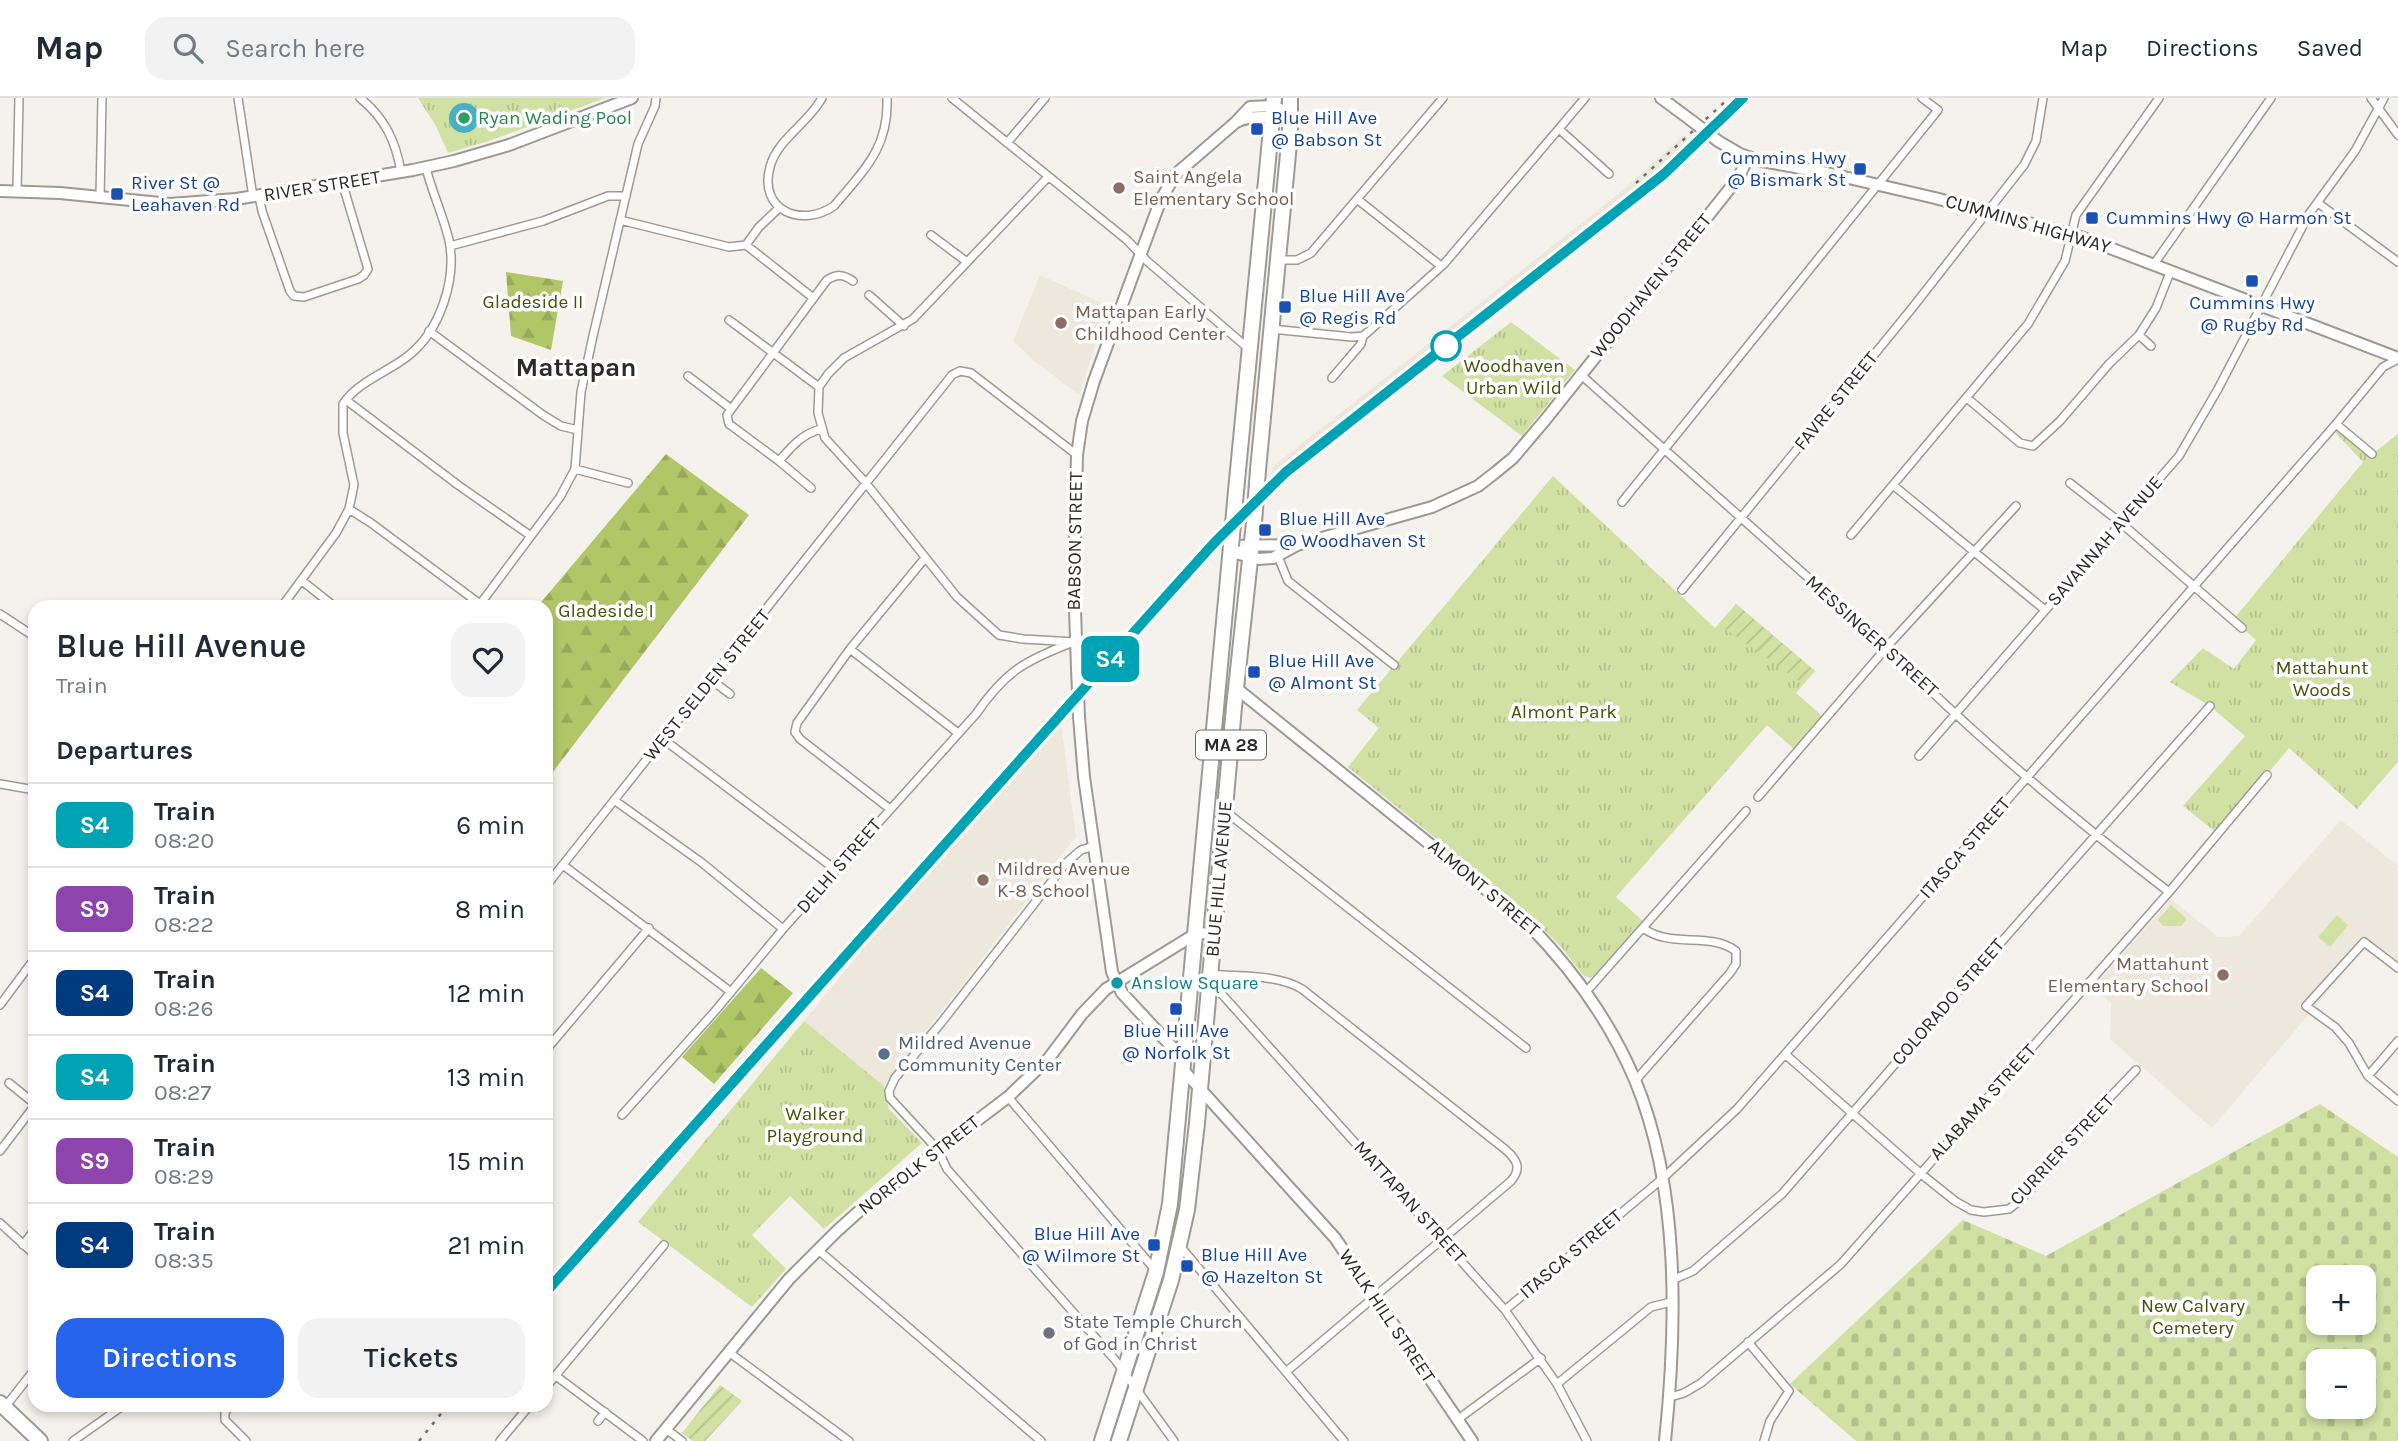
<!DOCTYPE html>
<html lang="en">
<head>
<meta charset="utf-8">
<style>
	body { margin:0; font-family:Karla,sans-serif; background:#f2f2f3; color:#1f2937; height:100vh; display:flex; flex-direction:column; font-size:26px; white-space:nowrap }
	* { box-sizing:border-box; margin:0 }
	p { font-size:23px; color:#747a83 }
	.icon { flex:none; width:38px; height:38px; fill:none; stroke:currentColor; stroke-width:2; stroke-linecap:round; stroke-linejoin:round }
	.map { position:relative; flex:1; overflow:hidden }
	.drawer { position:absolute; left:28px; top:502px; width:525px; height:812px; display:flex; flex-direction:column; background:#fff; border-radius:21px; box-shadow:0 4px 10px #0003 }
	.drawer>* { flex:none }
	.badge { padding:0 14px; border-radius:10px; font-size:24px; line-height:46px }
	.buttons { position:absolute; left:2306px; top:1167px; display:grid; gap:14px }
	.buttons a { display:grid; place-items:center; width:70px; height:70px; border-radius:14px; background:#fff; box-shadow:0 4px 10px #0003; font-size:35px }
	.map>.badge { position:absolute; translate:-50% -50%; box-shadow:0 0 0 4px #fff }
	h2 { padding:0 28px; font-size:26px; line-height:63px }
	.round { display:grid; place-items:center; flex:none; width:74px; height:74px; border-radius:21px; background:#f2f2f3 }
	.head { display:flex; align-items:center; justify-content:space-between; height:119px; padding:0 28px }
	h1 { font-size:33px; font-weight:600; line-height:52px }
	.primary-button { display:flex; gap:14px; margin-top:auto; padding:14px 28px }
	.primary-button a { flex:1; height:80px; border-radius:21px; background:#2563eb; color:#fff; font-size:28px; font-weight:600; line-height:80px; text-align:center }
	.primary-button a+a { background:#f2f2f3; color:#1f2937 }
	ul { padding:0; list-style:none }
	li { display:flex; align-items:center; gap:21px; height:84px; padding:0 28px; border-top:2px solid #e0e1e3 }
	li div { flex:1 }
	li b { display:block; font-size:26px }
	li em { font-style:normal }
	li .badge { min-width:77px; font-weight:700; text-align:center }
	header { display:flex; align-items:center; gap:42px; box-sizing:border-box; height:98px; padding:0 35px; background:#fff; border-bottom:2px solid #e0e1e3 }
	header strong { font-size:33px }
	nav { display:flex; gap:38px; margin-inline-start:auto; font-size:24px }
	.search { width:490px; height:63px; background:#f2f2f3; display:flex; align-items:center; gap:18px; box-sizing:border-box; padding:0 24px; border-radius:21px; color:#747a83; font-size:26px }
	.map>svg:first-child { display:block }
	.built { fill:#eee7dc }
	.grass { fill:#d1e1a4 }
	.forest { fill:url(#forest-firs) }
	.cemetery { fill:url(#cemetery-stones); fill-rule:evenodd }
	.park { fill:url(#park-tufts) }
	.garden { fill:url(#garden-furrows) }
	.water { fill:#48b0c5 }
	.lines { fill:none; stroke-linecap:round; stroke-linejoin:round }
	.street-casing { stroke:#9d9a96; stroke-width:10 }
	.secondary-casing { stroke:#9d9a96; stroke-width:14 }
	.primary-casing { stroke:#9d9a96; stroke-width:14 }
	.highway-casing { stroke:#9d9a96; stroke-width:18 }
	.street { stroke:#fff; stroke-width:7 }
	.secondary { stroke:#fff; stroke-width:10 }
	.primary { stroke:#fff; stroke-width:10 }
	.highway { stroke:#fff; stroke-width:14 }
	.rail { stroke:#6f6d6b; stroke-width:2.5; stroke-dasharray:3.5 7; stroke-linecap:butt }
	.secondary-bridge-casing { stroke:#9d9a96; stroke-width:14; stroke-linecap:butt }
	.primary-bridge-casing { stroke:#9d9a96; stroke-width:14; stroke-linecap:butt }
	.highway-bridge-casing { stroke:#9d9a96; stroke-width:18; stroke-linecap:butt }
	.secondary-bridge { stroke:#fff; stroke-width:10 }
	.primary-bridge { stroke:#fff; stroke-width:10 }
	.highway-bridge { stroke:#fff; stroke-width:14 }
	.line-casing { stroke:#fff; stroke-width:16 }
	.line { stroke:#00a3b4; stroke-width:10 }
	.leisure-dot { fill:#2e9e5b; stroke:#fff; stroke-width:2.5 }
	.transit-dot { fill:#1a4fb4; stroke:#fff; stroke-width:2.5 }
	.education-dot { fill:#8d6e63; stroke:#fff; stroke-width:2.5 }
	.stop-dot { fill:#fff; stroke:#00a3b4; stroke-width:3.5 }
	.culture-dot { fill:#0f9aa8; stroke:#fff; stroke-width:2.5 }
	.service-dot { fill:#5c6f8a; stroke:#fff; stroke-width:2.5 }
	.worship-dot { fill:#6b7280; stroke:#fff; stroke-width:2.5 }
	.labels { text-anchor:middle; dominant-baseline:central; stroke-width:7; stroke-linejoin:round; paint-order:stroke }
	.shield { fill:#fff; stroke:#6b6a69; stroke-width:2 }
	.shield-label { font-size:18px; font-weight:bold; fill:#2b2a29 }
	.leisure-label { font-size:19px; fill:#27864d; stroke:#fff; text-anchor:start }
	.transit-label { font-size:19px; fill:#164399; stroke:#fff; text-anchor:start }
	.education-label { font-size:19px; fill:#785e54; stroke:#fff; text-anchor:start }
	.street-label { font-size:19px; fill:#2b2a29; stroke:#fff }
	.park-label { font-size:19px; fill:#445108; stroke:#fff }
	.culture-label { font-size:19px; fill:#0d838f; stroke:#fff; text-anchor:start }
	.service-label { font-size:19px; fill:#4e5e75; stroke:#fff; text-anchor:start }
	.worship-label { font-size:19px; fill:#5b616d; stroke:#fff; text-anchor:start }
	.district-label { font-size:26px; font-weight:bold; fill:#2b2a29; stroke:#fff }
</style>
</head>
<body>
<header>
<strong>Map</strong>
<div class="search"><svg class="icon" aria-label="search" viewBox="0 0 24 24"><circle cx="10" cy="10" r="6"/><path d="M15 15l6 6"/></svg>Search here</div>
<nav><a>Map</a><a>Directions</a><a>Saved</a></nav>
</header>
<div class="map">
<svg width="2398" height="1343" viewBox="0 0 2398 1343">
	<defs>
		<pattern id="forest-firs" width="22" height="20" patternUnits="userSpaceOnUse" patternTransform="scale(1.75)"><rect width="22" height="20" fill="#b0c667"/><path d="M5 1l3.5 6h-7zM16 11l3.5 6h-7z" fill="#98aa59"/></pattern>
		<pattern id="cemetery-stones" width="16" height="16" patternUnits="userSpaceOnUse" patternTransform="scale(1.75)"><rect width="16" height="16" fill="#d1e1a4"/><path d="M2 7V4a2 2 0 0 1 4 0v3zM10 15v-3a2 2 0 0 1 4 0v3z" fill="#b4c18d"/></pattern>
		<pattern id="park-tufts" width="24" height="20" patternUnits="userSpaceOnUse" patternTransform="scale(1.75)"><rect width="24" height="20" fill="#d1e1a4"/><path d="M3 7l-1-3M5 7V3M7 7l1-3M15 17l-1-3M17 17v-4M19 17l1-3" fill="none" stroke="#b4c18d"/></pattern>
		<pattern id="garden-furrows" width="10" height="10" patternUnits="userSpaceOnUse" patternTransform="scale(1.75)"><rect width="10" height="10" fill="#d1e1a4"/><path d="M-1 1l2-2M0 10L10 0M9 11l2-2" fill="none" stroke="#b4c18d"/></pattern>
	</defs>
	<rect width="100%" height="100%" fill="#f5f2ed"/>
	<path class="built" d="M1684 37 1700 48 1557 166 1270 394 1272 369 1622 93Z
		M1040 177 1108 208 1079 297 1033 262 1013 243Z
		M1061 625 1076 739 884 988 804 923 885 824Z
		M2341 722 2398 768V863L2371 843 2212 1030 2110 941 2111 905 2093 890 2171 801 2218 839 2239 838Z"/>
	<path class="grass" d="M2337 817 2348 827 2330 849 2318 839Z"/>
	<path class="forest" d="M506 174 563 183 551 252 511 238Z
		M666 356 749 417 546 683V509H537Z
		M761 870 793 895 714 986 682 959Z"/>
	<path class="cemetery" d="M2320 1006 2398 1059V1343H1856L1790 1286 1963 1122 2046 1158ZM2319 1180H2364V1225H2319ZM2319 1264H2364V1309H2319Z"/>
	<path class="park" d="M418 0H605L489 43 448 55 436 28Z
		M1511 224 1575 272 1522 338 1442 278Z
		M2336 326 2372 356 2398 336V664L2357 711 2289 650 2218 736 2183 708 2245 638 2210 608 2170 584 2203 550 2234 571 2256 542 2233 522 2363 364 2332 331Z
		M1553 378 1715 530 1736 506 1815 573 1796 595 1822 618 1794 651 1767 627 1616 799 1643 823 1597 876 1590 880 1583 877 1562 850 1528 815 1348 669 1379 630 1357 612Z
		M2171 807 2187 821 2181 828H2163L2158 822Z
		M804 923 884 988 889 1011 922 1045 824 1131 790 1098 752 1137 786 1171 752 1209 638 1124Z"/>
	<path class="garden" d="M1736 506 1815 573 1803 586 1719 526Z
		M720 1287 742 1303 705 1343H693L682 1335Z"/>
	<path class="water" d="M449 20a15 15 0 1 1 30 0a15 15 0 1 1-30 0Z"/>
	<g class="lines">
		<defs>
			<path id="street" d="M238 0 253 99
				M360 0C385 20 396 44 401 74
				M822 0C809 25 777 41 770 69 758 113 802 130 834 108 864 72 889 50 887 0
				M952 0 1127 142 1147 163 1250 252
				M2371 0 2398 37
				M1559 31 1609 76
				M1007 45 1045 0
				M1048 79 913 221 844 260 828 276 819 289 818 315 825 340 865 384 957 499 999 537 1023 541 1075 544
				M17 93 19 0
				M259 98 262 113 290 193 294 198 304 199 358 181 364 177 368 171 342 84
				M100 100 102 0
				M1357 101 1441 168
				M2318 105 2398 164
				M620 122 729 149 746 147 759 129 778 111
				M931 137 967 164
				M746 147 812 199
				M450 148 543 123 608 98H626
				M1278 162H1297L1311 155 1443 0
				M2154 166 2271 0
				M869 197 904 228
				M729 222 819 289
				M1271 231 1352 239 1363 238 1368 234 1444 166 1585 0
				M429 233 543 317 561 328 578 332
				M2139 237 2151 248
				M1580 276 1887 550C1974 638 2070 718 2169 794
				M688 278 730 310
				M1332 280 1361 246 1363 238
				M1967 300 2020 345 2033 348 2060 323 2109 266 2139 237 2156 210 2171 172
				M346 302 458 387 531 438
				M2336 326 2372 356
				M821 331C802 336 792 348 779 363L729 326 727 317 827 182C837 176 843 176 853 183
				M779 363 811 390
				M575 371 628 385
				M2070 385 2121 425 2242 530
				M1893 387 2045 512
				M1622 404 1938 12 1922 0
				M349 411 371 425 480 506
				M1851 437 2028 226 2065 163 2076 117 2159 0
				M1277 456 1288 483 1394 567
				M301 482 335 509
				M1682 492 1913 209 2024 67 2036 43 2043 0
				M283 507 336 435 349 411 354 387 343 335V306C357 284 388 274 408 258 440 233 457 181 449 142 443 117 432 94 426 70
				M478 509 560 399 575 371 581 294 593 238 638 46 655 8 656 0
				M0 516 35 539
				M850 551 958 635
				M710 581 730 596
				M663 641 836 772
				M1919 658 2179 358 2218 291 2309 116 2355 53 2384 0
				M0 686 35 692
				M1758 699 1893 542 2016 408
				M614 702 701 764 783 831
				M890 711 800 641 795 634 797 625 850 551 925 460
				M1225 713 1526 950
				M1094 748 1081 752 1066 765 941 925 895 980 889 993 890 1000 938 1052 947 1071 1116 1263 1174 1343
				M563 767 731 894
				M546 788 952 277 960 273 971 275 1077 357
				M2398 870 2364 844 2306 908 2335 929 2349 945 2368 978 2398 1003
				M1210 876C1239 879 1277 876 1302 891L1506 1052C1517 1062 1522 1070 1511 1083L1287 1273
				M1210 883 1505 1212 1557 1286 1587 1343
				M1586 894 1746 713
				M0 907 35 860
				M546 952 649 830
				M1785 956 1920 1075 1955 1103 1971 1112 1984 1114 2009 1111 2018 1104 2032 1090 2070 1041 2136 972
				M2368 978 2398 943
				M1635 983 1730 875 1736 866V853C1709 833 1671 851 1643 830
				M9 985 35 1006
				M1008 999 1156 1173
				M622 1017 716 912 783 831 976 616C1005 574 1024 563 1071 545
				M0 1053 35 1007
				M0 1125 35 1157
				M23 1147 35 1131
				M1180 1148 1344 1343
				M817 1151 1041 1343
				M1672 1182 1693 1173 1782 1096 1988 859 2210 608
				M1505 1212 1662 1081 1737 1011 2336 326 2383 269 2398 261
				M1748 1244 1789 1293 1770 1323 1764 1343
				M730 1255 849 1343
				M556 1278 643 1343
				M1557 1286 1651 1209 1671 1204
				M546 1289 664 1147
				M1670 1299 1684 1295 1701 1285 1841 1166 2169 794 2267 677
				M230 1307 225 1315V1322L246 1343
				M5 1309 35 1271
				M1457 1322 1541 1260
				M598 1323 605 1314
				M666 1331 682 1343
				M73 1343 124 1307
				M500 1343 530 1307"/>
			<path id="secondary" d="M1236 24C1253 15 1272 23 1290 15
				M0 93 60 95 170 106 236 101 413 72 454 63 509 47 632 0
				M1231 448 1294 447
				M1231 454 1259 461 1273 460 1297 447 1432 409 1478 388 1496 374 1513 360 1546 321 1739 79 1748 59
				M1077 570 1074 483 1077 357 1082 323 1094 283 1161 101 1176 76 1236 24 1250 9 1273 8 1290 15
				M1236 590 1524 822C1570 868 1609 921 1635 982 1680 1090 1677 1228 1665 1343
				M1079 619 1084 679 1112 874 1122 895 1185 963
				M1184 973 1335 1140 1472 1343
				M656 1343 789 1181 837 1133 866 1107 1008 999 1049 960 1082 916 1106 891 1197 835 1214 836"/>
			<path id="primary" d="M1661 0 1692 23
				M1718 43 1740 56 1757 62 1827 75 1935 100 2081 139 2398 260"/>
			<path id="highway" d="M1258 372 1290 35V0
				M1236 393 1274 0
				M0 1305 40 1343
				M1102 1343 1156 1174 1170 1106 1231 448
				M1119 1343 1171 1182 1187 1112 1197 1025 1234 609 1254 425"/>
		</defs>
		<use href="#street" class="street-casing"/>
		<use href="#secondary" class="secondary-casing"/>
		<use href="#primary" class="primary-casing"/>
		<use href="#highway" class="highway-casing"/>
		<use href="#street" class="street"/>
		<use href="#secondary" class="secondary"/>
		<use href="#primary" class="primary"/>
		<use href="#highway" class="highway"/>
		<path class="rail" d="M1636 85 1729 0
			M546 1194 1160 505 1215 444 1286 374 1664 76 1743 0
			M419 1343 448 1307"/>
		<defs>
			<path id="secondary-bridge" d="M1077 570 1079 619"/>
			<path id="primary-bridge" d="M1692 23 1718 43"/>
			<path id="highway-bridge" d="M1254 425 1258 372
				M1231 448 1236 393"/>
		</defs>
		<use href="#secondary-bridge" class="secondary-bridge-casing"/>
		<use href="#primary-bridge" class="primary-bridge-casing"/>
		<use href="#highway-bridge" class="highway-bridge-casing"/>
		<use href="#secondary-bridge" class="secondary-bridge"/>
		<use href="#primary-bridge" class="primary-bridge"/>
		<use href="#highway-bridge" class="highway-bridge"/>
	</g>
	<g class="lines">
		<defs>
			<path id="line" d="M546 1194 1160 505 1215 444 1286 374 1664 76 1743 0"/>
		</defs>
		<use href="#line" class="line-casing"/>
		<use href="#line" class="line"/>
	</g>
	<circle class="leisure-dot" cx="464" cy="20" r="7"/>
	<g class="transit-dot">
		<rect x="1250" y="24" width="14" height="14" rx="3.5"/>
		<rect x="1853" y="64" width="14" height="14" rx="3.5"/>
		<rect x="110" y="89" width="14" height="14" rx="3.5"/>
		<rect x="2085" y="113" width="14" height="14" rx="3.5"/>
		<rect x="2245" y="176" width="14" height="14" rx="3.5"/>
		<rect x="1278" y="202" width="14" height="14" rx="3.5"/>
		<rect x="1258" y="425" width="14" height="14" rx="3.5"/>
		<rect x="1247" y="567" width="14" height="14" rx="3.5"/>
		<rect x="1169" y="904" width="14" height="14" rx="3.5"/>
		<rect x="1147" y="1140" width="14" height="14" rx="3.5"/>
		<rect x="1180" y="1161" width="14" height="14" rx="3.5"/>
	</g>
	<g class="education-dot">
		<circle cx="1119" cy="90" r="7"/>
		<circle cx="1061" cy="225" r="7"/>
		<circle cx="983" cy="782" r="7"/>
		<circle cx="2223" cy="877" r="7"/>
	</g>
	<circle class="stop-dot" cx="1446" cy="248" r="14"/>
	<circle class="culture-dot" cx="1117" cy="885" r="7"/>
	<circle class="service-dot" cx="884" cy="956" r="7"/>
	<circle class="worship-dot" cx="1049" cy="1235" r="7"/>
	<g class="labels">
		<rect class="shield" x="1196" y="632.5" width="70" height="29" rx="5"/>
		<g class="shield-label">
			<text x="1231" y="647">MA 28</text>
		</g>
		<g class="leisure-label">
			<text x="478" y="20">Ryan Wading Pool</text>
		</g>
		<g class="transit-label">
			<text x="1271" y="20">Blue Hill Ave<tspan x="1271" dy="22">@ Babson St</tspan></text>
			<text x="1846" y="60" text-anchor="end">Cummins Hwy<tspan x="1846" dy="22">@ Bismark St</tspan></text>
			<text x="131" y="85">River St @<tspan x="131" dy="22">Leahaven Rd</tspan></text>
			<text x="2106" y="120">Cummins Hwy @ Harmon St</text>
			<text x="1299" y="198">Blue Hill Ave<tspan x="1299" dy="22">@ Regis Rd</tspan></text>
			<text x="2252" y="205" text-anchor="middle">Cummins Hwy<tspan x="2252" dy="22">@ Rugby Rd</tspan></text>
			<text x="1279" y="421">Blue Hill Ave<tspan x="1279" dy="22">@ Woodhaven St</tspan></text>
			<text x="1268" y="563">Blue Hill Ave<tspan x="1268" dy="22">@ Almont St</tspan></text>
			<text x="1176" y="933" text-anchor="middle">Blue Hill Ave<tspan x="1176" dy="22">@ Norfolk St</tspan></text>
			<text x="1140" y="1136" text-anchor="end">Blue Hill Ave<tspan x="1140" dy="22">@ Wilmore St</tspan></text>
			<text x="1201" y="1157">Blue Hill Ave<tspan x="1201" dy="22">@ Hazelton St</tspan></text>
		</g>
		<g class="education-label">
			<text x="1133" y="79">Saint Angela<tspan x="1133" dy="22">Elementary School</tspan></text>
			<text x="1075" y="214">Mattapan Early<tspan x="1075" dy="22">Childhood Center</tspan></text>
			<text x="997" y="771">Mildred Avenue<tspan x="997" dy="22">K-8 School</tspan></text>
			<text x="2209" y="866" text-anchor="end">Mattahunt<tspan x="2209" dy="22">Elementary School</tspan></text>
		</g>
		<g class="street-label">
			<text transform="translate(322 88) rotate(-9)">RIVER STREET</text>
			<text transform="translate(2028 126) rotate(16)">CUMMINS HIGHWAY</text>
			<text transform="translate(1651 188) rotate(-51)">WOODHAVEN STREET</text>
			<text transform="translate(1836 303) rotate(-51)">FAVRE STREET</text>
			<text transform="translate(1075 443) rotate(-89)">BABSON STREET</text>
			<text transform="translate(2105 443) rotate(-49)">SAVANNAH AVENUE</text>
			<text transform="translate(1872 538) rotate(42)">MESSINGER STREET</text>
			<text transform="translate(707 587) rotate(-51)">WEST SELDEN STREET</text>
			<text transform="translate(1965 750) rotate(-49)">ITASCA STREET</text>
			<text transform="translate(839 768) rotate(-49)">DELHI STREET</text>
			<text transform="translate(1219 781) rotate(-85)">BLUE HILL AVENUE</text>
			<text transform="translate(1484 790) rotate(40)">ALMONT STREET</text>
			<text transform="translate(1948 904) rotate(-49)">COLORADO STREET</text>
			<text transform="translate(1983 1004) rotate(-48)">ALABAMA STREET</text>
			<text transform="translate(2062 1052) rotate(-47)">CURRIER STREET</text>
			<text transform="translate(919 1067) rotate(-38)">NORFOLK STREET</text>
			<text transform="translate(1410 1104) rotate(48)">MATTAPAN STREET</text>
			<text transform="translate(1571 1156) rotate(-40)">ITASCA STREET</text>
			<text transform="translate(1387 1218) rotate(56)">WALK HILL STREET</text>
		</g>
		<g class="park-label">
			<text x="533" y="204">Gladeside II</text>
			<text x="1514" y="268">Woodhaven<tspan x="1514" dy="22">Urban Wild</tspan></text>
			<text x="606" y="513">Gladeside I</text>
			<text x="2322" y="570">Mattahunt<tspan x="2322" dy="22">Woods</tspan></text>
			<text x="1564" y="614">Almont Park</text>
			<text x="815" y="1016">Walker<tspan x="815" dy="22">Playground</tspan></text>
			<text x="2193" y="1208">New Calvary<tspan x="2193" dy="22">Cemetery</tspan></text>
		</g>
		<g class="culture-label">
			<text x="1131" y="885">Anslow Square</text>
		</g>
		<g class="service-label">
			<text x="898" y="945">Mildred Avenue<tspan x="898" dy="22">Community Center</tspan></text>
		</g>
		<g class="worship-label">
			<text x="1063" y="1224">State Temple Church<tspan x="1063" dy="22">of God in Christ</tspan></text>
		</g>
		<g class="district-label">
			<text x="576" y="269">Mattapan</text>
		</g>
	</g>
</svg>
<div class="buttons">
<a>+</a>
<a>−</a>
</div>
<b class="badge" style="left:1110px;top:561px;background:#00a3b4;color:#fff">S4</b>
<section class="drawer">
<div class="head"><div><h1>Blue Hill Avenue</h1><p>Train</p></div><a class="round"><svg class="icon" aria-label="heart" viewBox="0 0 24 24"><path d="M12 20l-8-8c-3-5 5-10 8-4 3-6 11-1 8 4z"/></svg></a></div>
<h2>Departures</h2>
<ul>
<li><span class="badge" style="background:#00a3b4;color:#fff">S4</span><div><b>Train</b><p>08:20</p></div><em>6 min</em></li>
<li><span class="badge" style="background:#8e44ad;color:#fff">S9</span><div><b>Train</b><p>08:22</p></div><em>8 min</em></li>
<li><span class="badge" style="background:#003b80;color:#fff">S4</span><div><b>Train</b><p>08:26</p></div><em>12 min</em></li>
<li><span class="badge" style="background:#00a3b4;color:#fff">S4</span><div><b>Train</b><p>08:27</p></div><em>13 min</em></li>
<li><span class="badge" style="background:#8e44ad;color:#fff">S9</span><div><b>Train</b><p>08:29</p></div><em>15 min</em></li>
<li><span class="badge" style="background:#003b80;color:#fff">S4</span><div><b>Train</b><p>08:35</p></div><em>21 min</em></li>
</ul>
<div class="primary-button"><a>Directions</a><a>Tickets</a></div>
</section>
</div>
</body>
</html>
